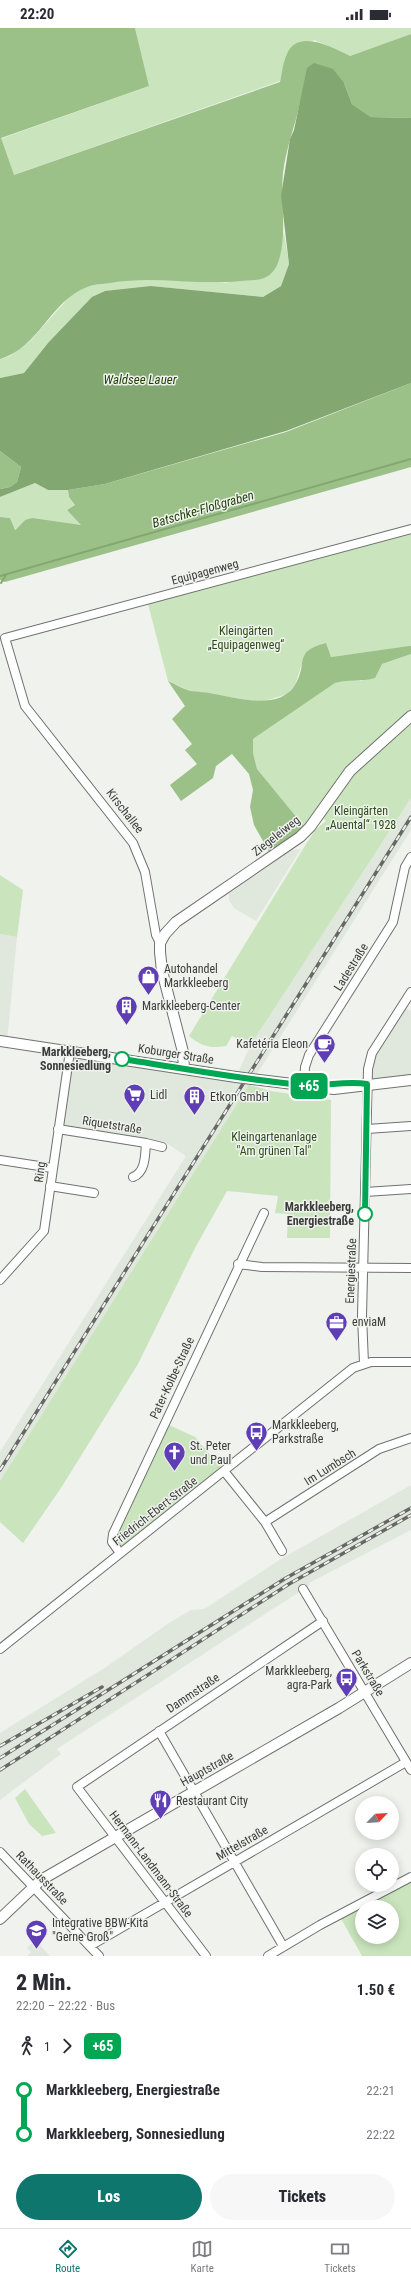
<!DOCTYPE html>
<html lang="de">
<head>
<meta charset="utf-8">
<style>
	body { margin:0; font-family:"Roboto Condensed",sans-serif; background:#f7f7f7; color:#2b2b33; height:100vh; display:flex; flex-direction:column; font-size:15px; white-space:nowrap }
	* { box-sizing:border-box; margin:0 }
	p { font-size:13px; color:#7c7c81 }
	.icon { flex:none; width:22px; height:22px; fill:none; stroke:currentColor; stroke-width:2; stroke-linecap:round; stroke-linejoin:round }
	.map { position:relative; height:1928px; overflow:hidden }
	.drawer { display:flex; flex-direction:column; background:#fff; flex:1 }
	.drawer>* { flex:none }
	.badge { padding:0 8px; border-radius:6px; font-size:14px; line-height:26px }
	.needle { width:26px; rotate:65deg }
	.fabs { position:absolute; left:355px; top:1768px; display:grid; gap:8px }
	.fabs a { display:grid; place-items:center; width:44px; height:44px; border-radius:50%; background:#fff; box-shadow:0 2px 10px #0003; font-size:20px }
	.map>.badge { position:absolute; translate:-50% -50%; box-shadow:0 0 0 2px #fff }
	.legs { display:flex; align-items:center; gap:6px; height:44px; padding:0 16px; font-size:13px }
	.legs p { margin-inline-start:auto }
	.overview { display:flex; align-items:center; justify-content:space-between; height:68px; padding:0 16px }
	h1 { font-size:22px; font-weight:800; line-height:30px }
	.primary-button { display:flex; gap:8px; margin-top:auto; padding:8px 16px }
	.primary-button a { flex:1; height:46px; border-radius:24px; background:#0f766e; color:#fff; font-size:16px; font-weight:800; line-height:46px; text-align:center }
	.primary-button a+a { background:#f7f7f7; color:#2b2b33 }
	ul { padding:0 16px; list-style:none }
	li { display:flex; align-items:center; gap:14px; height:44px; font-size:15px }
	li i { display:grid; place-items:center; width:6px; height:100%; margin:0 5px; background:currentColor }
	li i::after { content:''; width:10px; height:10px; margin:-5px; border:3px solid; border-radius:50%; background:#fff }
	li p { margin-inline-start:auto }
	li:first-child i { background:linear-gradient(#0000 50%,currentColor 0) }
	li:last-child i { background:linear-gradient(currentColor 50%,#0000 0) }
	.status { display:flex; justify-content:space-between; align-items:center; height:28px; padding:0 20px; background:#fff; direction:ltr }
	.status svg { height:11px; fill:currentColor }
	.tab-bar { display:flex; justify-content:space-around; align-items:center; height:56px; border-top:1px solid #e1e1e2; background:#fff; font-size:11px; color:#7c7c81 }
	.tab-bar a { display:grid; justify-items:center; gap:2px }
	.tab-bar .current { color:#0f766e }
	.map>svg:first-child { display:block }
	.built { fill:#e0e8dd }
	.green { fill:#cae5bd; fill-rule:evenodd }
	.forest { fill:#9bc088 }
	.water { fill:#83a771 }
	.lines { fill:none; stroke-linecap:round; stroke-linejoin:round }
	.stream { stroke:#83a771; stroke-width:2 }
	.minor-casing { stroke:#6f726e; stroke-width:10 }
	.major-casing { stroke:#6f726e; stroke-width:12 }
	.minor { stroke:#fff; stroke-width:8 }
	.major { stroke:#fff; stroke-width:10 }
	.rail-casing { stroke:#676866; stroke-width:3.5 }
	.rail { stroke:#eff2ed; stroke-width:2; stroke-dasharray:6; stroke-linecap:butt }
	.major-bridge-casing { stroke:#6f726e; stroke-width:12; stroke-linecap:butt }
	.major-bridge { stroke:#fff; stroke-width:10 }
	.line-1-casing { stroke:#fff; stroke-width:9 }
	.line-1 { stroke:#00a651; stroke-width:6 }
	.stop-1-dot { fill:#fff; stroke:#00a651; stroke-width:2 }
	.labels { text-anchor:middle; dominant-baseline:central; stroke-width:3; stroke-linejoin:round; paint-order:stroke }
	.street-label { font-size:12px; fill:#3c3d3b; stroke:#eff2ed }
	.park-label { font-size:12px; fill:#2c4e16; stroke:#eff2ed }
	.poi-label { font-size:12px; fill:#3c3d3b; stroke:#eff2ed; text-anchor:start }
	.stop-label { font-size:12px; font-weight:bold; fill:#3c3d3b; stroke:#eff2ed; text-anchor:end }
	.water-label { font-size:13px; font-style:italic; fill:#1d3f03; stroke:#eff2ed }
</style>
</head>
<body>
<div class="status"><b>22:20</b><svg viewBox="0 0 49 12"><path d="M0 12V9h3v3zM5 12V6h3v6zM10 12V3h3v9zM15 12V0h3v12zM26 1h20v11H26zM47 4h2v5h-2z"/></svg></div>
<div class="map">
<svg width="411" height="1928" viewBox="0 0 411 1928">
	<rect width="100%" height="100%" fill="#eff2ed"/>
	<path class="built" d="M411 770V802L0 1453V1424L186 1128 168 1116 162 1119 58 1101 70 1023 236 1049 250 1018Z
		M301 821 256 893 234 880 229 872V866L291 822Z
		M0 906 17 909 7 1014 0 1013Z
		M402 978 411 983V1052L367 1056 368 1041Z
		M411 1457V1502L309 1555 310 1557 57 1721 61 1726 0 1772V1705L106 1639 169 1595 191 1582 204 1581 281 1531Z
		M35 1912 50 1928H27L31 1924 27 1920Z"/>
	<path class="green" d="M135 0H411V6L350 28 314 12 286 29 280 53 0 152V111L149 58Z
		M284 204 289 236 281 258 263 269 151 258 48 315 24 345 0 350V331L10 328 30 313 73 265 88 258 131 251H149L226 255 278 236Z
		M35 455 48 462H68L69 469 75 477 67 482 82 497 25 492 14 502 10 490 0 489V469Z
		M411 501V618L331 629 305 626 295 657 287 666 265 673H254L189 663 168 653 147 572Z
		M411 626V688L350 744 307 802 257 741 253 725V711L335 655 347 651 362 653 382 636Z
		M411 693V770L250 1018 232 1008 226 1018C211 1021 201 1018 189 1008L303 821 315 802 326 793 323 790 344 756Z
		M0 847 23 862 17 909 0 906Z
		M249 1057 271 1063 331 1072 330 1210H287L288 1186 275 1185 278 1168 227 1163 195 1220 138 1336 61 1460 23 1515 0 1494V1453Z
		M165 1395 195 1409 224 1443 120 1525 112 1507Z
		M25 1761 56 1805 42 1808 29 1796 15 1770Z
		M411 1849V1928H362L339 1887ZM362 1879H392V1909H362Z"/>
	<path class="forest" d="M0 0H135L149 58 1 110 14 147 280 54C282 45 283 34 287 26 298 0 333 20 350 28L411 6V90L371 89 352 76 344 55 300 75C295 98 286 120 283 145 280 175 288 206 278 235 276 241 270 248 264 250 258 253 247 252 240 253 197 258 154 247 110 255 103 256 94 256 87 259 50 273 39 320 0 331Z
		M411 355V439L5 554 0 552V489L10 490 15 502 25 492 32 490 81 497 67 482 75 477 69 469 68 462 105 456 286 404Z
		M0 423 21 439 17 454 10 459 0 461Z
		M326 615 331 629 409 618H411V626L382 636 375 650C361 654 349 651 335 655L253 711V725L257 741 307 802 272 829 254 797 250 779 253 762 249 746 232 726 216 738 213 750 181 773 170 757 197 736 185 722 192 716 172 691 185 678 168 653C175 656 183 661 190 663 198 664 206 664 214 666 238 670 279 683 295 657 309 634 292 624 326 615Z"/>
	<path class="water" d="M314 35 333 41 344 55 352 76 371 89 411 90V355L286 403 105 456 68 462H48L35 455 0 469V461L10 459 17 454 21 439 0 423V350L24 345 48 315 92 269 105 263 151 258 263 269 281 258 289 236 281 168 290 111 294 102 307 40Z"/>
	<g class="lines">
		<path class="stream" d="M0 548 411 431
			M1 555 6 547"/>
		<defs>
			<path id="minor" d="M160 915 156 907 145 844 133 815 25 678 5 610 411 501
				M304 1057 305 1039 309 1027 393 894 405 839 411 829
				M58 1101 146 1115 162 1119
				M367 1101 411 1098
				M0 1132 52 1140
				M133 1149C146 1144 145 1126 146 1115
				M50 1158 94 1165
				M365 1164 411 1161
				M238 1236 262 1239 411 1240
				M0 1252 44 1203 70 1023
				M364 1335 362 1288 368 1041 372 1025 411 964
				M224 1443 265 1494 282 1523
				M265 1494 379 1421 411 1410
				M120 1525 112 1514 113 1506 264 1185
				M303 1561 411 1742
				M0 1621 353 1340 371 1334H411
				M159 1703 283 1918
				M0 1824 99 1928
				M90 1918 406 1734
				M206 1928 77 1759 323 1593
				M268 1928 320 1897 411 1849"/>
			<path id="major" d="M0 1013 236 1049
				M184 1041 183 1024 162 943 160 924V915L165 906 176 894 300 809 310 799 350 743 411 688
				M252 1051 334 1061 411 1052
				M0 1891 41 1852 339 1680 411 1635"/>
		</defs>
		<use href="#minor" class="minor-casing"/>
		<use href="#major" class="major-casing"/>
		<use href="#minor" class="minor"/>
		<use href="#major" class="major"/>
		<defs>
			<path id="rail" d="M0 1442 411 789
				M0 1718 102 1659
				M0 1730 286 1550 411 1480
				M0 1742 289 1556 411 1487"/>
		</defs>
		<use href="#rail" class="rail-casing"/>
		<use href="#rail" class="rail"/>
		<defs>
			<path id="major-bridge" d="M236 1049 252 1051"/>
		</defs>
		<use href="#major-bridge" class="major-bridge-casing"/>
		<use href="#major-bridge" class="major-bridge"/>
	</g>
	<g class="lines">
		<defs>
			<path id="line-1" d="M122 1031C182 1040 243 1052 304 1057 326 1059 345 1052 367 1056L365 1186"/>
		</defs>
		<use href="#line-1" class="line-1-casing"/>
		<use href="#line-1" class="line-1"/>
	</g>
	<defs>
		<symbol id="shop-pin" viewBox="-11 -11 22 30"><path d="M0 17L-7.5 6A9.5 9.5 0 1 1 7.5 6Z" fill="#5f3db5" stroke="#eff2ed"/><path d="M-5-2.5h2.3a2.7 3.5 0 0 1 5.4 0H5L5.5 6h-11ZM-1.5-2.5h3a1.5 2.3 0 0 0-3 0Z" fill="#fff"/></symbol>
		<symbol id="building-pin" viewBox="-11 -11 22 30"><path d="M0 17L-7.5 6A9.5 9.5 0 1 1 7.5 6Z" fill="#5f3db5" stroke="#eff2ed"/><path d="M-4-6H4V6H1V3H-1V6H-4ZM-2.5-4.3h1.7v1.8h-1.7ZM.8-4.3h1.7v1.8H.8ZM-2.5-1h1.7V.8h-1.7ZM.8-1h1.7V.8H.8Z" fill="#fff"/></symbol>
		<symbol id="cafe-pin" viewBox="-11 -11 22 30"><path d="M0 17L-7.5 6A9.5 9.5 0 1 1 7.5 6Z" fill="#5f3db5" stroke="#eff2ed"/><path d="M-5.5-4.5H6V0H3Q3 3.5 0 3.5H-2.5Q-5.5 3.5-5.5 0ZM3-3.2v2h1.7v-2ZM-6 4.5H4V6H-6Z" fill="#fff"/></symbol>
		<symbol id="supermarket-pin" viewBox="-11 -11 22 30"><path d="M0 17L-7.5 6A9.5 9.5 0 1 1 7.5 6Z" fill="#5f3db5" stroke="#eff2ed"/><path d="M-6-5.5h2.5l.6 2H6L4.5 2H-2.5L-4.4-4H-6ZM-1.5 3.2a1.3 1.3 0 1 0 .1 0ZM3 3.2a1.3 1.3 0 1 0 .1 0Z" fill="#fff"/></symbol>
		<symbol id="office-pin" viewBox="-11 -11 22 30"><path d="M0 17L-7.5 6A9.5 9.5 0 1 1 7.5 6Z" fill="#5f3db5" stroke="#eff2ed"/><path d="M-6-3h4V-5.5h4V-3h4V5H-6ZM-1-4.5V-3h2v-1.5ZM-6 0V1H6V0Z" fill="#fff"/></symbol>
		<symbol id="bus-pin" viewBox="-11 -11 22 30"><path d="M0 17L-7.5 6A9.5 9.5 0 1 1 7.5 6Z" fill="#5f3db5" stroke="#eff2ed"/><path d="M-5-6H5V4H4V6H2V4H-2V6H-4V4H-5ZM-3.5-4V0h7V-4ZM-3.5 1.2v1.5H-2V1.2ZM2 1.2v1.5H3.5V1.2Z" fill="#fff"/></symbol>
		<symbol id="church-pin" viewBox="-11 -11 22 30"><path d="M0 17L-7.5 6A9.5 9.5 0 1 1 7.5 6Z" fill="#5f3db5" stroke="#eff2ed"/><path d="M-1.2-6h2.4v3.5h3.3v2.4h-3.3V6h-2.4V-.1h-3.3v-2.4h3.3Z" fill="#fff"/></symbol>
		<symbol id="restaurant-pin" viewBox="-11 -11 22 30"><path d="M0 17L-7.5 6A9.5 9.5 0 1 1 7.5 6Z" fill="#5f3db5" stroke="#eff2ed"/><path d="M-5-6h1v4h1v-4h1v4h1v-4h1v5L-1.5 .5V6h-2V.5L-5-1ZM5-6V6H3V1.5H1.5Q1.5-4 5-6Z" fill="#fff"/></symbol>
		<symbol id="school-pin" viewBox="-11 -11 22 30"><path d="M0 17L-7.5 6A9.5 9.5 0 1 1 7.5 6Z" fill="#5f3db5" stroke="#eff2ed"/><path d="M0-5L7-2L0 1L-7-2ZM-4 1L0 2.5L4 1V4Q0 6-4 4Z" fill="#fff"/></symbol>
	</defs>
	<g fill-rule="evenodd">
		<use href="#shop-pin" x="136" y="936" width="25" height="34"/>
		<use href="#building-pin" x="114" y="966" width="25" height="34"/>
		<use href="#cafe-pin" x="312" y="1004" width="25" height="34"/>
		<use href="#supermarket-pin" x="122" y="1054" width="25" height="34"/>
		<use href="#building-pin" x="182" y="1056" width="25" height="34"/>
		<use href="#office-pin" x="324" y="1282" width="25" height="34"/>
		<use href="#bus-pin" x="244" y="1392" width="25" height="34"/>
		<use href="#church-pin" x="162" y="1412" width="25" height="34"/>
		<use href="#bus-pin" x="334" y="1638" width="25" height="34"/>
		<use href="#restaurant-pin" x="148" y="1760" width="25" height="34"/>
		<use href="#school-pin" x="24" y="1890" width="25" height="34"/>
	</g>
	<g class="stop-1-dot">
		<circle cx="122" cy="1031" r="7"/>
		<circle cx="365" cy="1186" r="7"/>
	</g>
	<g class="labels">
		<g class="street-label">
			<text transform="translate(205 544) rotate(-15)">Equipagenweg</text>
			<text transform="translate(125 783) rotate(52)">Kirschallee</text>
			<text transform="translate(276 808) rotate(-38)">Ziegeleiweg</text>
			<text transform="translate(351 939) rotate(-58)">Ladestraße</text>
			<text transform="translate(176 1026) rotate(9)">Koburger Straße</text>
			<text transform="translate(112 1097) rotate(9)">Riquetstraße</text>
			<text transform="translate(40 1144) rotate(-82)">Ring</text>
			<text transform="translate(351 1243) rotate(-88)">Energiestraße</text>
			<text transform="translate(172 1350) rotate(-65)">Pater-Kolbe-Straße</text>
			<text transform="translate(330 1439) rotate(-32)">Im Lumbsch</text>
			<text transform="translate(155 1483) rotate(-38)">Friedrich-Ebert-Straße</text>
			<text transform="translate(368 1645) rotate(59)">Parkstraße</text>
			<text transform="translate(193 1665) rotate(-34)">Dammstraße</text>
			<text transform="translate(207 1741) rotate(-29)">Hauptstraße</text>
			<text transform="translate(242 1815) rotate(-30)">Mittelstraße</text>
			<text transform="translate(151 1836) rotate(53)">Hermann-Landmann-Straße</text>
			<text transform="translate(42 1850) rotate(46)">Rathausstraße</text>
		</g>
		<g class="park-label">
			<text x="246" y="603">Kleingärten<tspan x="246" dy="14">„Equipagenweg“</tspan></text>
			<text x="361" y="783">Kleingärten<tspan x="361" dy="14">„Auental“ 1928</tspan></text>
			<text x="274" y="1109">Kleingartenanlage<tspan x="274" dy="14">"Am grünen Tal"</tspan></text>
		</g>
		<g class="poi-label">
			<text x="164" y="941">Autohandel<tspan x="164" dy="14">Markkleeberg</tspan></text>
			<text x="142" y="978">Markkleeberg-Center</text>
			<text x="308" y="1016" text-anchor="end">Kafetéria Eleon</text>
			<text x="150" y="1067">Lidl</text>
			<text x="210" y="1069">Etkon GmbH</text>
			<text x="352" y="1294">enviaM</text>
			<text x="272" y="1397">Markkleeberg,<tspan x="272" dy="14">Parkstraße</tspan></text>
			<text x="190" y="1418">St. Peter<tspan x="190" dy="14">und Paul</tspan></text>
			<text x="332" y="1643" text-anchor="end">Markkleeberg,<tspan x="332" dy="14">agra-Park</tspan></text>
			<text x="176" y="1773">Restaurant City</text>
			<text x="52" y="1895">Integrative BBW-Kita<tspan x="52" dy="14">"Gerne Groß"</tspan></text>
		</g>
		<g class="stop-label">
			<text x="111" y="1024">Markkleeberg,<tspan x="111" dy="14">Sonnesiedlung</tspan></text>
			<text x="354" y="1179">Markkleeberg,<tspan x="354" dy="14">Energiestraße</tspan></text>
		</g>
		<g class="water-label">
			<text x="140" y="351">Waldsee Lauer</text>
			<text transform="translate(203 481) rotate(-16)">Batschke‐Floßgraben</text>
		</g>
	</g>
</svg>
<div class="fabs">
<a><svg class="needle" viewBox="-14 -14 28 28"><path d="M0-13l5 13h-10z" fill="#e53935"/><path d="M0 13l5-13h-10z" fill="#7c7c81"/></svg></a>
<a><svg class="icon" aria-label="locate" viewBox="0 0 24 24"><circle cx="12" cy="12" r="6"/><path d="M12 2v4M12 18v4M2 12h4M18 12h4"/></svg></a>
<a><svg class="icon" aria-label="layers" viewBox="0 0 24 24"><path d="M12 4l9 5-9 5-9-5zM3 14l9 5 9-5"/></svg></a>
</div>
<b class="badge" style="left:309px;top:1058px;background:#00a651;color:#fff">+65</b>
</div>
<section class="drawer">
<div class="overview"><div><h1>2 Min.</h1><p>22:20 – 22:22 · Bus</p></div><b>1.50 €</b></div>
<div class="legs"><svg class="icon" aria-label="walk" viewBox="0 0 24 24"><circle cx="13" cy="4" r="2"/><path d="M13 8l-2 6 4 7M11 14l-3 7M7 12l3-4h3l4 4"/></svg>1<svg class="icon" aria-label="forward" viewBox="0 0 24 24"><path d="M9 5l7 7-7 7"/></svg><b class="badge" style="background:#00a651;color:#fff">+65</b></div>
<ul>
<li><i style="color:#00a651"></i><b>Markkleeberg, Energiestraße</b><p>22:21</p></li>
<li><i style="color:#00a651"></i><b>Markkleeberg, Sonnesiedlung</b><p>22:22</p></li>
</ul>
<div class="primary-button"><a>Los</a><a>Tickets</a></div>
</section>
<nav class="tab-bar">
<a class="current"><svg class="icon" aria-label="directions" viewBox="0 0 24 24"><path d="M12 3l9 9-9 9-9-9zM9 14v-3h6M13 9l2 2-2 2"/></svg>Route</a>
<a><svg class="icon" aria-label="map" viewBox="0 0 24 24"><path d="M3 6l6-2 6 2 6-2v14l-6 2-6-2-6 2zM9 4v14M15 6v14"/></svg>Karte</a>
<a><svg class="icon" aria-label="tickets" viewBox="0 0 24 24"><path d="M3 7h18v10H3zM15 7v10"/></svg>Tickets</a>
</nav>
</body>
</html>
